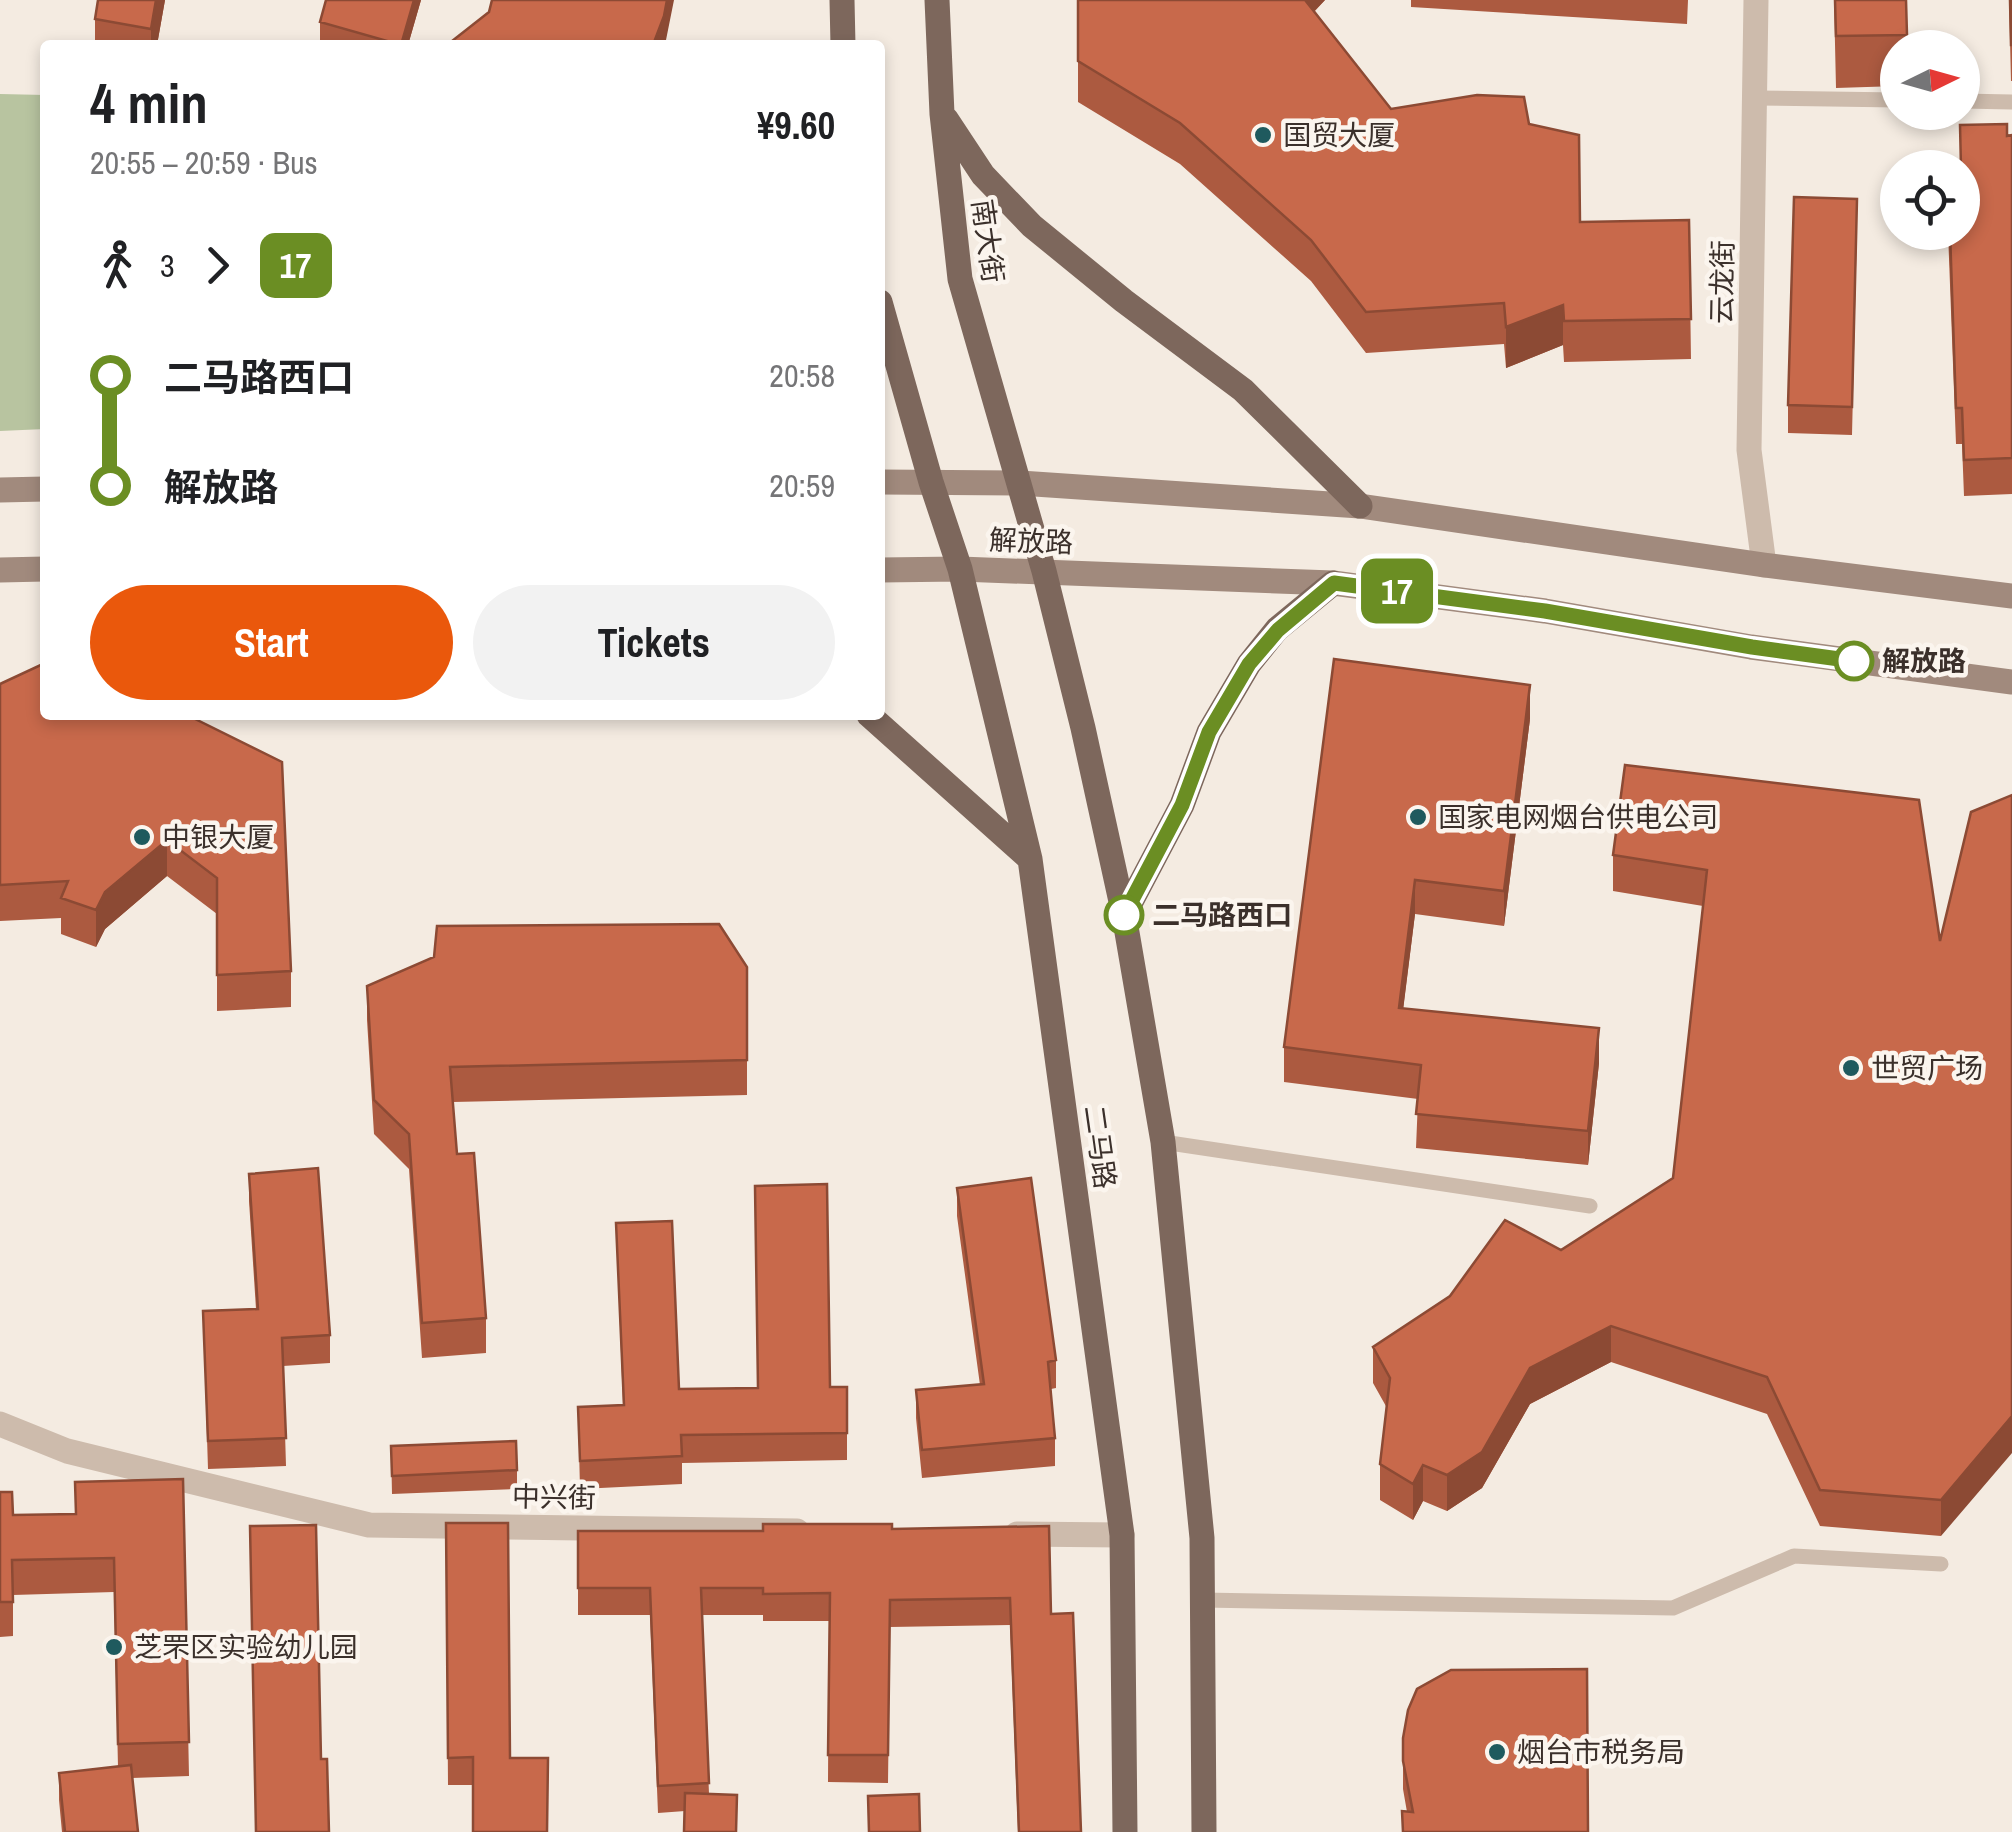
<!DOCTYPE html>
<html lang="en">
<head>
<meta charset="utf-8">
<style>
	body { margin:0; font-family:"Archivo Narrow","Noto Sans SC",sans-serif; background:#f2f2f2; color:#202124; height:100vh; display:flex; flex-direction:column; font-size:38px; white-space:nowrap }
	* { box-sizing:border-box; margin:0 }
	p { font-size:32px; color:#757577 }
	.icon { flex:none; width:55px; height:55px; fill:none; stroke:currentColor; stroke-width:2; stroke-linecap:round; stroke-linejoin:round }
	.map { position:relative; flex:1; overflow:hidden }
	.details { position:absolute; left:40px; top:40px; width:845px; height:680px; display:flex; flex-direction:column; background:#fff; border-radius:10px; box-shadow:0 5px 15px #0003 }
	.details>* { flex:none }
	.badge { padding:0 20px; border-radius:15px; font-size:35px; line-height:65px }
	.needle { width:65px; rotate:85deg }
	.buttons { position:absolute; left:1880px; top:30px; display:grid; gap:20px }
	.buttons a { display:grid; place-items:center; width:100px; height:100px; border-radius:50%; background:#fff; box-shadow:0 5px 15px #0003; font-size:50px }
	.map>.badge { position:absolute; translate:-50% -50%; box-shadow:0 0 0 5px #fff }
	.legs { display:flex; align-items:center; gap:15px; height:110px; padding:0 50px; font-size:32px }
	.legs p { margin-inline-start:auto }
	.headline { display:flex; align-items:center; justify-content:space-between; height:170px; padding:0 50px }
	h1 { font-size:55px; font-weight:800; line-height:75px }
	.button { display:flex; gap:20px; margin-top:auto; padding:20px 50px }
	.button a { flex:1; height:115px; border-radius:60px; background:#ea580c; color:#fff; font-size:40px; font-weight:800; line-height:115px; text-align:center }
	.button a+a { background:#f2f2f2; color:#202124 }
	ul { padding:0 50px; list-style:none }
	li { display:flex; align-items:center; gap:35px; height:110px; font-size:38px }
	li i { display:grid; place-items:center; width:15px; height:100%; margin:0 12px; background:currentColor }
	li i::after { content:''; width:25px; height:25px; margin:-12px; border:8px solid; border-radius:50%; background:#fff }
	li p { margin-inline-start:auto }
	li:first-child i { background:linear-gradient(#0000 50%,currentColor 0) }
	li:last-child i { background:linear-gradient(currentColor 50%,#0000 0) }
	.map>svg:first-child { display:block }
	.green { fill:#b8c4a0 }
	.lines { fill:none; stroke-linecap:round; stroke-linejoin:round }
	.lane { stroke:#cdbbac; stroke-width:15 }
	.street { stroke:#cdbbac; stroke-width:25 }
	.secondary { stroke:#a18a7d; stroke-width:25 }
	.primary { stroke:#7d675c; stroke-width:25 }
	.wall { fill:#ac5a40 }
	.shaded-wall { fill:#8c4a34 }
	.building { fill:#c8694b; stroke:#8c4a34; stroke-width:2.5 }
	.line-1-casing { stroke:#fff; stroke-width:22 }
	.line-1 { stroke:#6b8e23; stroke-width:15 }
	.poi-dot { fill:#1f5a5e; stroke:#fbf5ee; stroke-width:4 }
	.stop-1-dot { fill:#fff; stroke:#6b8e23; stroke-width:5 }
	.labels { text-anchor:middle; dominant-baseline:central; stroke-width:9; stroke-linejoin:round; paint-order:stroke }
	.poi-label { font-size:28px; fill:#3b302b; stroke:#fbf5ee; text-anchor:start }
	.street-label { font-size:28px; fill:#3b302b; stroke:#fbf5ee }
	.stop-label { font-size:28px; font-weight:bold; fill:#3b302b; stroke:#fbf5ee; text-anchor:start }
</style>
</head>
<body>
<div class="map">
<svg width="2012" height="1832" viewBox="0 0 2012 1832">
	<rect width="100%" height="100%" fill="#f4ebe1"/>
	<path class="green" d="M0 94 45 95V429L0 431Z"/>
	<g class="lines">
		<path class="lane" d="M1755 98 1898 100
			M1962 101 2012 102
			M1163 1142 1590 1206
			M1203 1600 1673 1608 1794 1556 1941 1564"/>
		<path class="street" d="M1756 0 1749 450 1764 565
			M0 1424 67 1451 369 1525 797 1531
			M1017 1534 1122 1535"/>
		<path class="secondary" d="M880 482 1020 483 1360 506 1764 565 2012 596
			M0 490 45 489
			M0 570 45 569
			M880 570 960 569 1333 583 1545 611 1751 647 2012 682"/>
		<path class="primary" d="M842 0 843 45
			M937 0 942 114 960 279 1044 571 1083 728 1124 915 1163 1142 1202 1538 1204 1832
			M946 119 983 175 1032 226 1124 301 1243 390 1360 506
			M880 302 931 482 960 569 1030 859 1122 1535 1125 1832
			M869 715 1030 859
			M1124 915 1182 805 1209 732 1249 664 1277 629 1333 583"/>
	</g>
	<path class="wall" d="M165 0 157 45H95V19Z
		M421 0 408 45H320V22Z
		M1078 0H1325L1314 12 1391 109 1529 124 1580 222 1689 220 1691 359 1564 362 1563 345 1506 368 1504 344 1366 353 1311 281 1180 164 1078 102Z
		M1411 0H1688L1687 24 1411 7Z
		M1834 0H1906L1907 48H1898V86L1836 88Z
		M2009 0H2012V81H2011Z
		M1960 125 2012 135V494L1964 496 1962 444H1956L1948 232H1962V168H1960Z
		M1857 227 1852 435 1788 433V405Z
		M0 684 187 715 291 971V1007L217 1011V914L167 876 105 929 96 947 61 934V918L0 921Z
		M1530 719 1504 926 1415 914 1403 1009 1599 1063 1588 1165 1416 1148 1418 1099 1284 1082V1047Z
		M1625 765 1940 941 1971 812 1941 1536 1820 1526 1767 1414 1611 1362 1530 1404 1482 1488 1447 1511 1423 1501 1413 1520 1380 1500V1464L1387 1408 1373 1383V1347L1561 1250 1673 1178 1703 906 1613 891V855Z
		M747 967V1095L453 1102 457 1154 486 1318V1353L422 1358 409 1169 374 1134 367 1020V986Z
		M249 1174 330 1335V1363L283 1366 286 1466 208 1469 203 1311 256 1309 249 1201Z
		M957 1188 1056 1360V1388L1051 1389 1055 1438V1466L922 1478 916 1418V1390L980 1385 957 1216Z
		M616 1223 679 1389 847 1387V1460L682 1463V1484L580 1489 578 1407 623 1405Z
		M391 1446 517 1470V1489L392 1494Z
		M183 1479 189 1776 132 1778 138 1832H62L59 1800V1773L118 1767 114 1592 13 1595V1636L0 1637V1492L13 1515 75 1514V1482Z
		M446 1523H508L473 1785H448Z
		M892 1529 1051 1614 1081 1832H1018L1010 1625 890 1627 888 1783 828 1782 829 1621H763V1615H702L709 1794 685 1811 658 1813 650 1615H578V1531H763Z
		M1403 1738 1588 1832 1407 1812 1403 1789Z"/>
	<path class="shaded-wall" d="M156 0H165L157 45H151V29Z
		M414 0H421L408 45H401Z
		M667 0H674L665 45H653Z
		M1296 0H1325L1296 30Z
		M1563 305V345L1506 368V327Z
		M1530 685V719L1504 926V891Z
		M167 840V876L105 929 96 947V910L105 892Z
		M1415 880V914L1399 1043V1008Z
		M1599 1028V1063L1588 1165V1131Z
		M1611 1326V1362L1530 1404 1482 1488 1447 1511V1475L1530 1368Z
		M2012 1416V1453L1941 1536V1500Z
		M1423 1465V1501L1413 1520V1484Z"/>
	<path class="building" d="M98 0H156L151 29 95 19Z
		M326 0H414L401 45 320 22Z
		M492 0H667L664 16 653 45H447L489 12Z
		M1078 0H1305L1391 109 1477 95 1524 97 1529 124 1579 135 1580 222 1689 220 1691 319 1564 321 1563 305 1506 327 1504 303 1366 312 1311 240 1180 123 1078 61Z
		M1835 0H1906L1907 35 1836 36Z
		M2010 0H2012V45H2011Z
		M2007 124V136L2012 135V458L1964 460 1962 408H1956L1950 232H1962V168H1961L1960 125Z
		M1794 197 1857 199 1852 407 1788 405Z
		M1334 659 1530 685 1504 891 1415 880 1399 1008 1599 1028 1588 1131 1416 1114 1421 1065 1284 1047Z
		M45 663V715H187L282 762 291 971 217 975V878L167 840 105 892 96 910 61 898 68 881 0 885V684Z
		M1625 765 1919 800 1940 941 1971 812 2012 795V1416L1941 1500 1820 1490 1767 1377 1611 1326 1530 1368 1482 1452 1447 1475 1423 1465 1413 1484 1380 1464 1390 1378 1373 1347 1450 1296 1505 1220 1561 1250 1673 1178 1707 870 1613 855Z
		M719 924 747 967V1060L450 1067 457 1154 474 1153 486 1318 422 1323 409 1134 374 1100 367 986 434 957 437 926Z
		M318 1168 330 1335 282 1338 286 1438 208 1441 203 1311 258 1309 249 1174Z
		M1031 1178 1056 1360 1048 1362 1055 1438 922 1450 916 1390 984 1384 957 1188Z
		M827 1184 830 1387H847V1433L681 1435 682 1456 580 1461 578 1407 624 1405 616 1223 672 1221 679 1389 758 1388 755 1186Z
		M516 1441 517 1470 392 1476 391 1446Z
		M183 1479 189 1742 118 1744 114 1558 12 1560 13 1602H0V1492H12L13 1515 76 1514 75 1482Z
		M446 1523H508L510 1758H548L547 1832H473V1757L448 1758Z
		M763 1524H892V1529L1049 1526 1051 1614 1073 1613 1081 1832H1019L1010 1598 890 1600 888 1755H828L830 1593 763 1594V1588H701L709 1783 658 1786 650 1588H578V1531H763Z
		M316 1525 321 1759H327L329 1832H256L250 1526Z
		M1587 1669 1588 1832H1403L1402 1811 1413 1812 1403 1761V1738L1408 1710 1417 1689 1451 1670Z
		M131 1765 138 1832H65L59 1773Z
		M685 1793 737 1795 736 1832H684Z
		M919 1794 920 1832H869L868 1796Z"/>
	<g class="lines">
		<defs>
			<path id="line-1" d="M1124 915 1182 805 1209 732 1249 664 1278 630 1334 583 1545 611 1752 647 1854 661"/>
		</defs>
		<use href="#line-1" class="line-1-casing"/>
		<use href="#line-1" class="line-1"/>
	</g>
	<g class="poi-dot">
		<circle cx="1263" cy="135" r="10"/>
		<circle cx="1418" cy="817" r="10"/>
		<circle cx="142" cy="837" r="10"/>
		<circle cx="1851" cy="1068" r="10"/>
		<circle cx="114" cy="1647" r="10"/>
		<circle cx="1497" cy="1752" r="10"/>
	</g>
	<g class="stop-1-dot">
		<circle cx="1854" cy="661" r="18"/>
		<circle cx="1124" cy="915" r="18"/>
	</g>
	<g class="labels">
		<g class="poi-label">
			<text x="1283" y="135">国贸大厦</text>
			<text x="1438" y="817">国家电网烟台供电公司</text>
			<text x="162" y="837">中银大厦</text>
			<text x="1871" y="1068">世贸广场</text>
			<text x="134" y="1647">芝罘区实验幼儿园</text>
			<text x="1517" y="1752">烟台市税务局</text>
		</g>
		<g class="street-label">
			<text transform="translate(988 241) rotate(82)">南大街</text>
			<text transform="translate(1722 282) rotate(-89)">云龙街</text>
			<text transform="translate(1031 541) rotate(2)">解放路</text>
			<text transform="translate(1100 1147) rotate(82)">二马路</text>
			<text transform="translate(554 1497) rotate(1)">中兴街</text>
		</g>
		<g class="stop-label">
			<text x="1882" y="661">解放路</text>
			<text x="1152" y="915">二马路西口</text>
		</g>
	</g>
</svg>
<div class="buttons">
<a><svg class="needle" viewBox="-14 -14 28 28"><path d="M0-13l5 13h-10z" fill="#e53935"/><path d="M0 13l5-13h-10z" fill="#757577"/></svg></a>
<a><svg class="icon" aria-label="locate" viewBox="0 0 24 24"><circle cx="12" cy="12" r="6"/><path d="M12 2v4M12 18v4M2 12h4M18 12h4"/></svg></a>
</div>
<b class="badge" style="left:1397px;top:591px;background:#6b8e23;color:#fff">17</b>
<section class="details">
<div class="headline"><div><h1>4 min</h1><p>20:55 – 20:59 · Bus</p></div><b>¥9.60</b></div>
<div class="legs"><svg class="icon" aria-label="walk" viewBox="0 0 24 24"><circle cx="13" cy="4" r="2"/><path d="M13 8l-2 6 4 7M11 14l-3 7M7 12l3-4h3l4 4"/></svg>3<svg class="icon" aria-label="forward" viewBox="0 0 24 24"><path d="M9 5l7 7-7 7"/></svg><b class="badge" style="background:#6b8e23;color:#fff">17</b></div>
<ul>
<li><i style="color:#6b8e23"></i><b>二马路西口</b><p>20:58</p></li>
<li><i style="color:#6b8e23"></i><b>解放路</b><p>20:59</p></li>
</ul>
<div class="button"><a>Start</a><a>Tickets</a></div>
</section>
</div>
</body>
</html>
